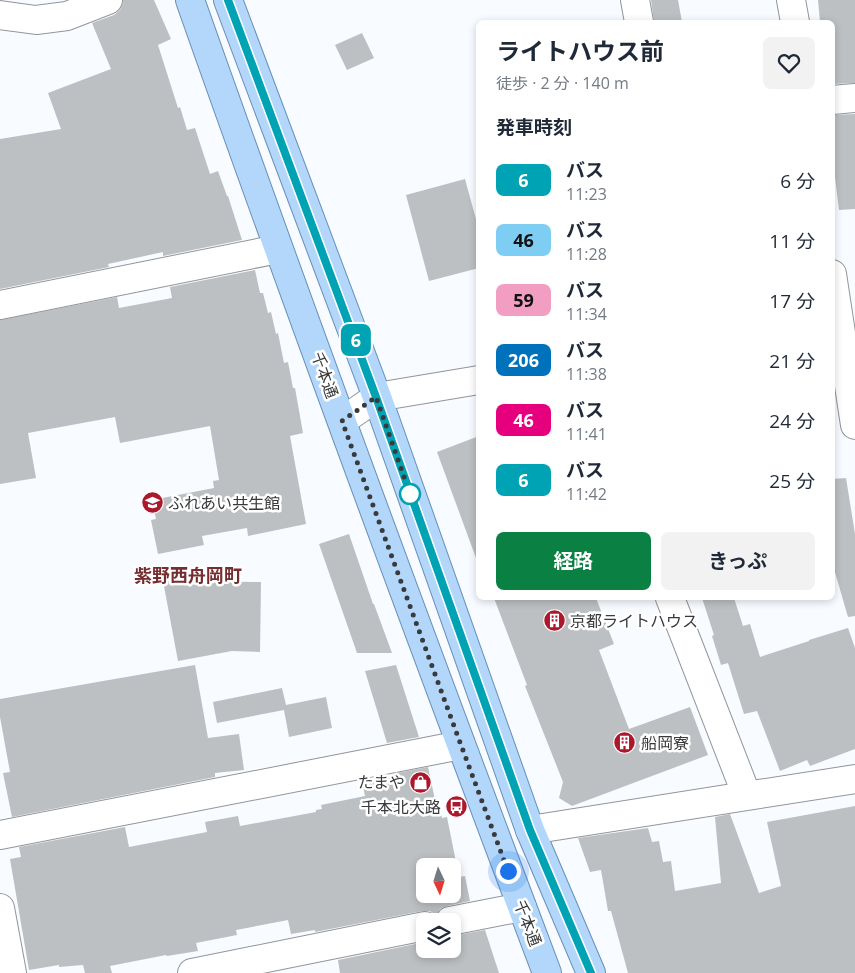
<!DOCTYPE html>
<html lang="ja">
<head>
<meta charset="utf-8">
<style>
	body { margin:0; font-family:"Open Sans","Noto Sans JP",sans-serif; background:#f2f2f3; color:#1f2937; height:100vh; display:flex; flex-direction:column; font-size:19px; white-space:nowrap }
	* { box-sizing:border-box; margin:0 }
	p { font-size:16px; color:#747a83 }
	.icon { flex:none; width:28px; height:28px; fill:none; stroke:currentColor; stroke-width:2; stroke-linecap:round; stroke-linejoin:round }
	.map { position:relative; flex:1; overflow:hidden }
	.panel { position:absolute; left:476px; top:20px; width:359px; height:580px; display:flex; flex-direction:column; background:#fff; border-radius:8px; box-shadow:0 2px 8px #0003 }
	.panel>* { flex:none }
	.badge { padding:0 10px; border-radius:8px; font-size:18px; line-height:32px }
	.needle { width:32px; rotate:176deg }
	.buttons { position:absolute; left:416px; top:858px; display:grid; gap:10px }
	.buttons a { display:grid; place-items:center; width:45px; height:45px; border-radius:8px; background:#fff; box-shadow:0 2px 8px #0003; font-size:25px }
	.you { position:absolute; width:25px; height:25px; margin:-12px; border:4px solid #fff; border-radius:50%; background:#1a73e8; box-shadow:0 0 0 8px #1a73e833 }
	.map>.badge { position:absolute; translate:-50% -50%; box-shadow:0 0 0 2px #fff }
	h2 { padding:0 20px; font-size:19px; line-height:45px }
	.round { display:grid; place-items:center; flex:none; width:52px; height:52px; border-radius:8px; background:#f2f2f3 }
	.head { display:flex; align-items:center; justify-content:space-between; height:85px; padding:0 20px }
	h1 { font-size:24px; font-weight:700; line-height:38px }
	.cta { display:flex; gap:10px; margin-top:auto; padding:10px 20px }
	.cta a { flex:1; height:58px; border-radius:8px; background:#0b8043; color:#fff; font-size:20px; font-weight:700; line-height:58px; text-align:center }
	.cta a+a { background:#f2f2f3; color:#1f2937 }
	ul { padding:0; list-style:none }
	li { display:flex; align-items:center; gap:15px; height:60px; padding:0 20px }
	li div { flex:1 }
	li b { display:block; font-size:19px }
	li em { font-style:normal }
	li .badge { min-width:55px; font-weight:700; text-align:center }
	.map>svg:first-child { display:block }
	.building { fill:#bcc0c3; fill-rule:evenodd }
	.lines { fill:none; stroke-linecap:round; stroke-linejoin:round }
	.street-casing { stroke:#929599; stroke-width:30 }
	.primary-casing { stroke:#678fb6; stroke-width:30 }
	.street { stroke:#fff; stroke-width:28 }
	.primary { stroke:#b3d7fa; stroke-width:28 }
	.line-casing { stroke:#fff; stroke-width:11 }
	.line { stroke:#00a3b4; stroke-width:8 }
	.walk { stroke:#393a3c; stroke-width:5; stroke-dasharray:0 9 }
	.stop-dot { fill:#fff; stroke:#00a3b4; stroke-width:2.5 }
	.labels { text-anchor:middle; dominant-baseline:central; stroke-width:5; stroke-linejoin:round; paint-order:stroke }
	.street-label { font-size:16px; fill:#393a3c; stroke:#fff }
	.poi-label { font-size:16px; fill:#393a3c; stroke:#fff; text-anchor:start }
	.neighbourhood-label { font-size:18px; font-weight:bold; fill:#752e30; stroke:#fff }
</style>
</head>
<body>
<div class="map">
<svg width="855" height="973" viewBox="0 0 855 973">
	<rect width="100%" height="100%" fill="#f8fbff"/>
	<path class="building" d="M123 0H154L171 39 158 45 178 108 180 107 187 130 195 128 210 174 218 171 227 196H228L242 240 163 256V252L108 264 109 267 0 289V139L61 129 48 93 111 69 92 23 114 15 120 10 123 3Z
		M651 0H678L682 22H654Z
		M818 0H855V83L832 84V22H820Z
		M362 33 374 58 347 70 335 45Z
		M855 114V209L839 210 832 153V115Z
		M465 179 479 230V268L429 281 406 195Z
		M255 270 260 293H263L268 313 271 312 276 334 278 333 284 363 288 362 293 388H295L303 433 290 436 306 524 248 536 247 528 202 536 204 545 158 554 151 520 156 519 152 500 214 488 213 481 219 480 210 426 120 443 115 417 28 433 36 478 0 484V320L117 297 119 308 172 298 170 287Z
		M479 436V558H476L437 452Z
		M846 478 855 534V616L848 617 832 562V479Z
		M349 534 373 604H374L392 653H357L319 544Z
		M163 581 261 582 260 652 232 651 178 661Z
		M494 598H596L614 644 599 650 629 729 690 707 708 755 572 806 559 798 563 782 525 686 527 685Z
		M702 598H734L743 626 750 624 760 657 809 641V640L848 628 855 648V749L810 766 807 760 780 771 757 711 744 714 728 663 721 665 712 636 714 635Z
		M195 665 208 738 239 734 244 770 215 773V777L12 817 3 773 10 772 0 717V699Z
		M396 665 419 737 387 743 365 671Z
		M282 688 286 705 326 697 332 728 289 737 284 710 217 723 213 702Z
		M428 767 438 814H441L442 818 447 817 459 877 465 876 470 901 447 906 440 909 436 915 430 911H422L315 932V930L291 934 288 920 236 930 237 935 196 943 198 951 167 956 166 955 110 966 112 973H85L83 965 59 967V965L29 970 10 859 21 857 19 847 125 827 129 847 207 832 205 822 238 816 240 826 316 812V810L322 809 321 805 365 796 362 781 397 775V773ZM425 866H452V894H425Z
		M855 806V973H628L611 911H608L601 870 590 872 578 838 648 828 652 842 659 841 663 862 671 861 675 891 721 883 715 817 730 814 759 893 781 886 767 822Z
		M485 930 499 973H340L338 960 425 942V949H452V936Z"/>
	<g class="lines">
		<defs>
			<path id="street" d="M635 0 639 22
				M791 0 795 22
				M0 15 36 20 67 16 108 0
				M832 100 855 98
				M832 274 855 425
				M0 305 278 249
				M342 421 377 397 479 380
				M670 598 747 796
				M530 830 855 779
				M0 835 461 745
				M0 908 12 973
				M450 921 522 907
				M192 973 425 926"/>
			<path id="primary" d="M190 0C305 326 425 650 547 973
				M228 0 377 397 530 830 591 973"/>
		</defs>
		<use href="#street" class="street-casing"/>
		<use href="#primary" class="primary-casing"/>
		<use href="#street" class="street"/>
		<use href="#primary" class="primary"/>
	</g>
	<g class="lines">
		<defs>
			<path id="line" d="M228 0 376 397 530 830 591 973"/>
		</defs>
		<use href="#line" class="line-casing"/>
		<use href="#line" class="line"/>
		<path class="walk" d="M410 494 376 397 342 421 461 745 508 871"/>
	</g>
	<defs>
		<symbol id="school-disc" viewBox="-11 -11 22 22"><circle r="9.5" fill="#ac172c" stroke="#fff"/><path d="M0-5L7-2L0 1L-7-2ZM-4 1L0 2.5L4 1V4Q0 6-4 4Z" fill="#fff"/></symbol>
		<symbol id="building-disc" viewBox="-11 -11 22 22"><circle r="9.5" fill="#ac172c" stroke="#fff"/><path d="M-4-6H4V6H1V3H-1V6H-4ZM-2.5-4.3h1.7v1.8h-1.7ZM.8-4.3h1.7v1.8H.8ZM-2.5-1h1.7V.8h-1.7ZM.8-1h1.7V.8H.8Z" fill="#fff"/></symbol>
		<symbol id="shop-disc" viewBox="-11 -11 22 22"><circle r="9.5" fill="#ac172c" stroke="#fff"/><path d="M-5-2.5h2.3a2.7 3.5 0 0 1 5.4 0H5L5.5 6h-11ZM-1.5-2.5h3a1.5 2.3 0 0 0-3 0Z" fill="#fff"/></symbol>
		<symbol id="bus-disc" viewBox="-11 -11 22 22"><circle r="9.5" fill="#ac172c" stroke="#fff"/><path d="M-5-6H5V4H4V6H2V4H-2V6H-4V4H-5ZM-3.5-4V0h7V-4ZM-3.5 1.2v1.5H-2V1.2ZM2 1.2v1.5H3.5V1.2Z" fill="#fff"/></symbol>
	</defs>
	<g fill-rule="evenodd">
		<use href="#school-disc" x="140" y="490" width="25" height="25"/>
		<use href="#building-disc" x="542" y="608" width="25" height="25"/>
		<use href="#building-disc" x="612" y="730" width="25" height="25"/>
		<use href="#shop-disc" x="408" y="770" width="25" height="25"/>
		<use href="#bus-disc" x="444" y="794" width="25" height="25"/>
	</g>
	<circle class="stop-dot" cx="410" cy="494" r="10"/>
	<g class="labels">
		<g class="street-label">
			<text transform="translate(325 375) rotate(70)">千本通</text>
			<text transform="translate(528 923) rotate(69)">千本通</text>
		</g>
		<g class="poi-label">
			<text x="168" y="503">ふれあい共生館</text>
			<text x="570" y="621">京都ライトハウス</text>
			<text x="641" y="743">船岡寮</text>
			<text x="405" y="782" text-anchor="end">たまや</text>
			<text x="441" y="807" text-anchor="end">千本北大路</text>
		</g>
		<g class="neighbourhood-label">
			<text x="188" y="575">紫野西舟岡町</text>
		</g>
	</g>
</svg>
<div class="buttons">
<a><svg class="needle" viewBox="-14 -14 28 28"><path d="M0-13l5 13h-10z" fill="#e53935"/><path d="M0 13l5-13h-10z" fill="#747a83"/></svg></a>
<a><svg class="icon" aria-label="layers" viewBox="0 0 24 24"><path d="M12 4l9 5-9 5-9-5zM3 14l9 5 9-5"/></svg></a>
</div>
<div class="you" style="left:508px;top:871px"></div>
<b class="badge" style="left:356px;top:340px;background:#00a3b4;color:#fff">6</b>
<section class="panel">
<div class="head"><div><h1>ライトハウス前</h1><p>徒歩 · 2 分 · 140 m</p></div><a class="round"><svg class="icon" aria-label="heart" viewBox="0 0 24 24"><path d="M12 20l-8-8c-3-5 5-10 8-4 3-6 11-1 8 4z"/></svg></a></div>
<h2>発車時刻</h2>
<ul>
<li><span class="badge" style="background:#00a3b4;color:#fff">6</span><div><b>バス</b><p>11:23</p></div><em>6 分</em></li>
<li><span class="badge" style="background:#7ecef4;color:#111">46</span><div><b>バス</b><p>11:28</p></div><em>11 分</em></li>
<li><span class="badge" style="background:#f19ec2;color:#111">59</span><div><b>バス</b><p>11:34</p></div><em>17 分</em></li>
<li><span class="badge" style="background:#0072bc;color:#fff">206</span><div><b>バス</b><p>11:38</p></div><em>21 分</em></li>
<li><span class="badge" style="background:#e6007e;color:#fff">46</span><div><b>バス</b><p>11:41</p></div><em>24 分</em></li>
<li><span class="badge" style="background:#00a3b4;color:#fff">6</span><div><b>バス</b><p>11:42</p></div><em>25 分</em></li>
</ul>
<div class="cta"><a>経路</a><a>きっぷ</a></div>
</section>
</div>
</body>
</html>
